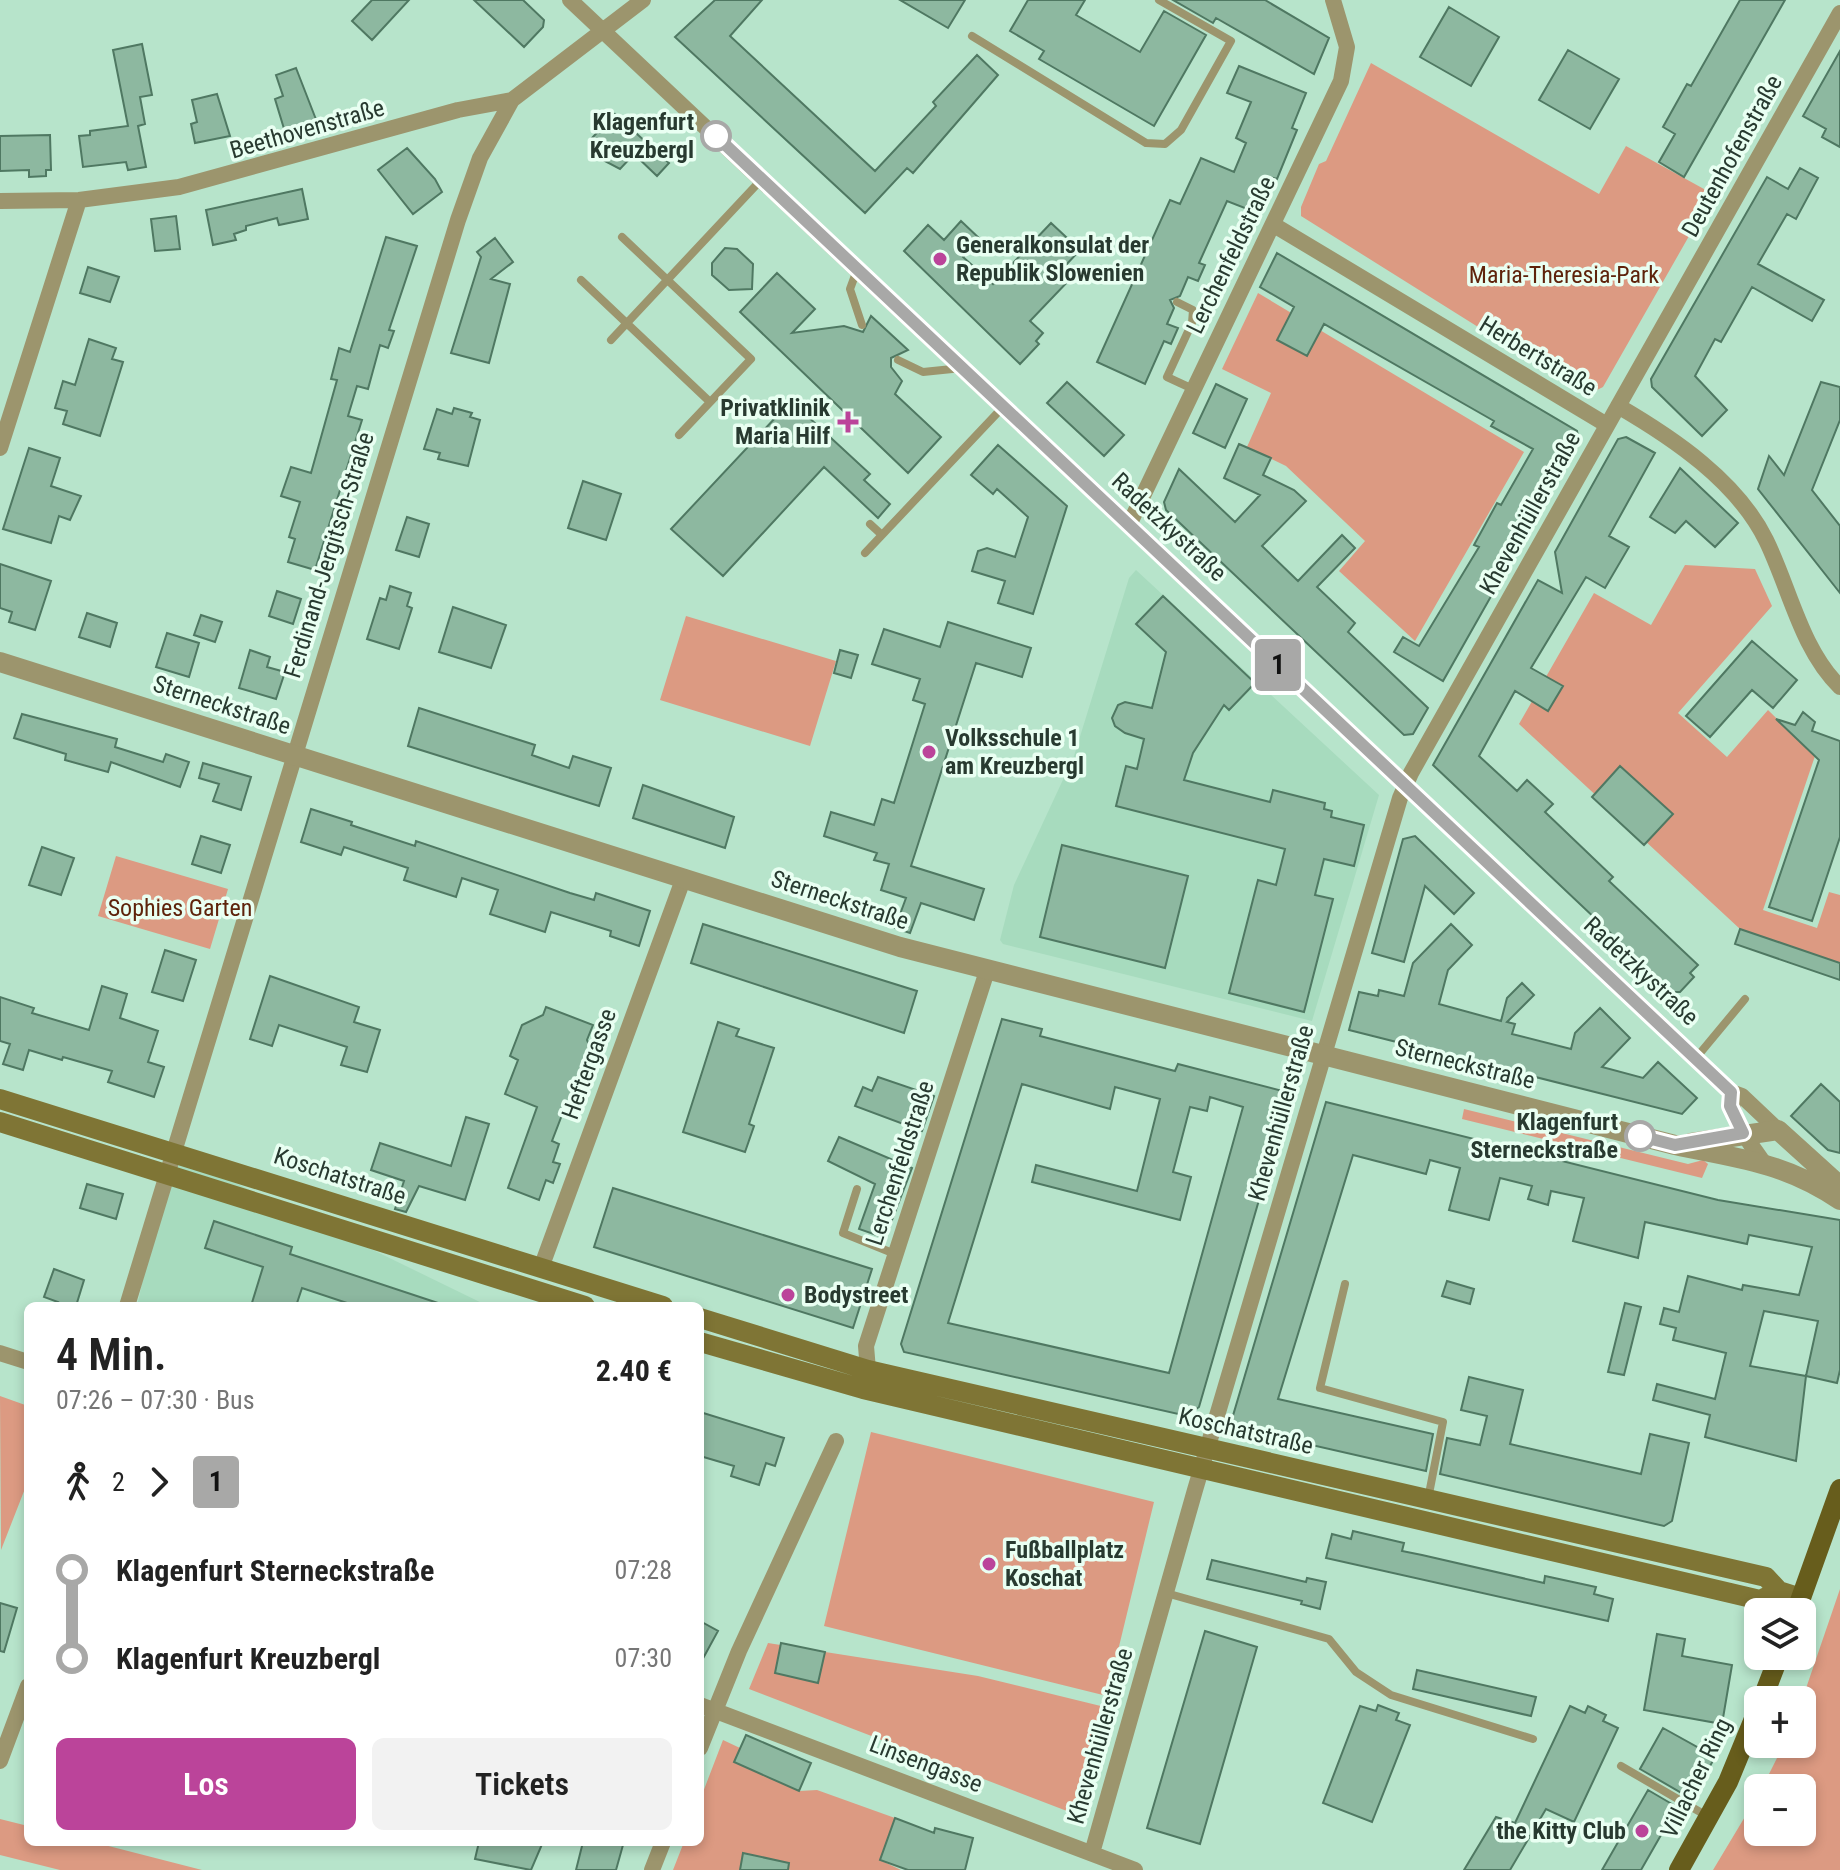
<!DOCTYPE html>
<html lang="de">
<head>
<meta charset="utf-8">
<style>
	body { margin:0; font-family:"Roboto Condensed",sans-serif; background:#f2f2f2; color:#222; height:100vh; display:flex; flex-direction:column; font-size:30px; white-space:nowrap }
	* { box-sizing:border-box; margin:0 }
	p { font-size:26px; color:#767676 }
	.icon { flex:none; width:44px; height:44px; fill:none; stroke:currentColor; stroke-width:2; stroke-linecap:round; stroke-linejoin:round }
	.map { position:relative; flex:1; overflow:hidden }
	.sheet { position:absolute; left:24px; top:1302px; width:680px; height:544px; display:flex; flex-direction:column; background:#fff; border-radius:12px; box-shadow:0 4px 12px #0003 }
	.sheet>* { flex:none }
	.badge { padding:0 16px; border-radius:6px; font-size:28px; line-height:52px }
	.tools { position:absolute; left:1744px; top:1598px; display:grid; gap:16px }
	.tools a { display:grid; place-items:center; width:72px; height:72px; border-radius:12px; background:#fff; box-shadow:0 4px 12px #0003; font-size:40px }
	.map>.badge { position:absolute; translate:-50% -50%; box-shadow:0 0 0 4px #fff }
	.legs { display:flex; align-items:center; gap:12px; height:88px; padding:0 32px; font-size:26px }
	.legs p { margin-inline-start:auto }
	.overview { display:flex; align-items:center; justify-content:space-between; height:136px; padding:0 32px }
	h1 { font-size:44px; font-weight:600; line-height:60px }
	.action { display:flex; gap:16px; margin-top:auto; padding:16px 32px }
	.action a { flex:1; height:92px; border-radius:12px; background:#bb449a; color:#fff; font-size:32px; font-weight:600; line-height:92px; text-align:center }
	.action a+a { background:#f2f2f2; color:#222 }
	ul { padding:0 32px; list-style:none }
	li { display:flex; align-items:center; gap:28px; height:88px; font-size:30px }
	li i { display:grid; place-items:center; width:12px; height:100%; margin:0 10px; background:currentColor }
	li i::after { content:''; width:20px; height:20px; margin:-10px; border:6px solid; border-radius:50%; background:#fff }
	li p { margin-inline-start:auto }
	li:first-child i { background:linear-gradient(#0000 50%,currentColor 0) }
	li:last-child i { background:linear-gradient(currentColor 50%,#0000 0) }
	.map>svg:first-child { display:block }
	.built { fill:#a7dbbe }
	.green { fill:#dc9a82 }
	.building { fill:#8db8a0; stroke:#4f7862; stroke-width:2; fill-rule:evenodd }
	.lines { fill:none; stroke-linecap:round; stroke-linejoin:round }
	.service { stroke:#9c956d; stroke-width:8 }
	.minor { stroke:#9c956d; stroke-width:16 }
	.tertiary { stroke:#9c956d; stroke-width:20 }
	.secondary { stroke:#7f7535; stroke-width:20 }
	.primary { stroke:#675d1c; stroke-width:20 }
	.line-1-casing { stroke:#fff; stroke-width:18 }
	.line-1 { stroke:#a8a8a7; stroke-width:12 }
	.stop-1-dot { fill:#fff; stroke:#a8a8a7; stroke-width:4 }
	.poi-dot { fill:#bb449a; stroke:#e9fff2; stroke-width:3 }
	.labels { text-anchor:middle; dominant-baseline:central; stroke-width:7; stroke-linejoin:round; paint-order:stroke }
	.stop-label { font-size:24px; font-weight:bold; fill:#283a30; stroke:#e9fff2; text-anchor:end }
	.street-label { font-size:24px; fill:#283a30; stroke:#e9fff2 }
	.poi-label { font-size:24px; font-weight:bold; fill:#283a30; stroke:#e9fff2; text-anchor:start }
	.park-label { font-size:24px; fill:#5e230b; stroke:#e9fff2 }
</style>
</head>
<body>
<div class="map">
<svg width="1840" height="1870" viewBox="0 0 1840 1870">
	<rect width="100%" height="100%" fill="#b7e4cb"/>
	<path class="built" d="M1136 570 1379 795 1312 1021 1003 944 1000 940 1014 885 1074 756 1129 578Z
		M172 1152 488 1306H137Z"/>
	<path class="green" d="M1371 63 1599 194 1626 146 1713 194 1603 387 1591 393 1577 389 1301 216V207L1319 164 1326 161Z
		M1258 293 1524 452 1415 641 1339 571 1365 541 1286 466 1247 447 1271 393 1222 369Z
		M1685 565 1755 569 1772 606 1678 713 1727 757 1768 710 1815 756 1763 910 1817 928 1829 892 1840 895V963L1740 929 1519 724 1594 593 1651 625Z
		M686 616 836 661 810 746 660 700Z
		M116 856 228 889 210 949 98 916Z
		M1464 1109 1688 1164 1703 1160 1708 1164 1702 1178 1462 1119Z
		M0 1396 28 1406V1481L1 1550Z
		M871 1432 1154 1502 1107 1696 824 1626Z
		M1840 1589V1870H1713L1758 1795V1832H1802V1788H1762L1784 1744H1802V1700Z
		M768 1643 978 1676 1113 1709 1080 1816 749 1689Z
		M723 1740 740 1748 735 1763 747 1768 753 1757 765 1776 799 1791 817 1790 895 1818 880 1860 901 1870H673L684 1842H700V1800Z
		M0 1819 28 1826V1842H93L202 1870H60L0 1855Z"/>
	<path class="building" d="M372 0H409L372 40 352 21Z
		M474 0H523L544 20 543 27 524 47Z
		M715 0H762L730 36 875 171 936 106 933 102 977 55 998 75 913 173 907 168 865 213 675 37Z
		M900 0H965L948 28Z
		M1028 0H1085L1076 15 1140 52 1164 11 1206 35 1154 126 1039 59 1044 51 1010 31Z
		M1173 0H1265L1329 38 1314 74 1216 18 1213 23Z
		M1740 0H1785L1684 177 1659 162 1675 134 1663 127 1687 84 1691 86Z
		M1449 7 1499 37 1471 86 1420 57Z
		M142 44 152 95 140 97 145 124 138 126 146 167 128 170 126 162 83 167 79 136 90 135V131L128 126 113 50Z
		M1568 50 1619 79 1590 129 1539 100Z
		M1840 51V147L1822 137 1826 129 1803 116Z
		M1239 66 1306 93 1292 128 1297 130 1277 179 1270 177 1255 212 1227 201 1199 263 1205 265 1198 281 1188 277 1180 296 1170 300 1174 308 1167 324 1178 328 1171 344 1164 341 1145 384 1097 362 1170 200 1180 204 1201 158 1234 172 1246 143 1236 138 1251 102 1227 93Z
		M296 68 317 122 285 132 275 99 283 96 276 75Z
		M217 94 230 136 195 143 191 124 197 122 192 100Z
		M615 114 669 163 657 176 634 154 620 169 599 158 600 150 590 140Z
		M50 135 51 170H46V176L29 177V170L0 171V136Z
		M407 148 435 179 442 192 413 214 378 170Z
		M1800 168 1818 178 1796 219 1787 214 1758 264 1824 300 1812 321 1752 287 1721 342 1715 339 1695 376 1727 410 1702 436 1652 387 1651 379 1767 177 1788 189Z
		M302 189 308 219 279 225 277 218 246 226V230L234 234 236 240 213 245 206 210Z
		M176 216 180 249 155 251 151 219Z
		M961 221 980 239 963 257 993 284 1051 223 1080 250 1065 266 1074 275 1030 321 1043 333 1036 341 1039 344 1020 364 904 251 928 225 944 240Z
		M386 237 417 246 389 330 394 331 388 348 380 345 368 389 357 386 348 416 362 420 315 570 288 562 295 539 289 537 300 502 281 496 291 467 311 473 337 380 331 379 339 348 350 352Z
		M495 238 513 262 491 279 510 284 489 363 451 353 481 257 477 252Z
		M725 248 737 249 753 264 752 289 729 290 712 275V263Z
		M1277 253 1577 431 1579 441 1443 681 1394 652 1403 637 1419 646 1479 547 1474 545 1497 503 1501 505 1533 449 1491 426 1494 421 1324 324 1307 356 1277 340 1294 307 1260 287Z
		M88 267 119 277 110 302 80 293Z
		M777 273 815 309 792 333 844 326 863 332 871 316 908 350 891 358V367L902 381 895 394 941 437 908 473 740 312Z
		M89 339 116 348 112 359 123 362 100 436 63 424 67 411 55 408 63 381 75 385Z
		M1067 382 1124 435 1104 456 1047 403Z
		M1821 382 1840 387V420L1812 490 1840 526V593L1758 489 1769 456 1784 475Z
		M1216 384 1247 399 1225 448 1193 433Z
		M791 401 870 474 864 480 890 504 878 518 824 467 723 576 671 529Z
		M454 408 472 413 470 417 480 420 468 466 438 459 440 453 424 449 437 409 452 414Z
		M1626 437 1655 453 1609 536 1629 547 1605 588 1586 577 1531 668 1563 686 1548 711 1515 691 1479 756 1517 791 1527 780 1553 804 1545 812 1613 877 1609 881 1698 965 1690 973 1694 977 1680 992H1673L1433 765 1538 580 1562 593 1555 552 1618 439Z
		M1239 444 1271 458 1263 475 1294 490 1306 501 1262 546 1298 581 1342 535 1355 548 1317 587 1355 623 1348 632 1428 708 1413 734 1404 735 1166 510 1164 502 1179 469 1235 522 1260 495 1224 478Z
		M998 445 1067 506 1033 614 998 603 1005 581 972 571 978 551 987 548 1015 557 1028 517 997 489 993 494 971 475Z
		M29 448 60 458 51 486 81 496 70 520 59 516 51 543 3 529Z
		M1680 468 1738 523 1715 547 1686 521 1675 533 1650 517Z
		M583 481 621 494 606 540 568 528Z
		M407 517 429 524 419 557 396 550Z
		M0 564 51 581 35 630 9 622 12 612 0 608Z
		M390 586 411 593 407 606 412 608 399 649 367 639 380 598 386 600Z
		M277 591 301 599 293 624 269 616Z
		M1163 596 1255 683 1229 710 1224 705 1193 753 1184 780 1270 802 1273 790 1325 803 1324 809 1332 811 1331 817 1364 825 1354 866 1324 859 1315 895 1333 899 1304 1012 1229 993 1258 880 1276 885 1285 849 1116 806 1126 766 1137 769 1144 739 1125 733 1115 726 1112 718 1118 705 1125 702 1152 708 1166 652 1136 624Z
		M453 607 506 625 491 668 439 652Z
		M87 613 117 623 110 647 79 637Z
		M201 615 222 622 215 642 194 635Z
		M948 622 1031 648 1022 677 976 663 911 866 984 889 974 920 921 903 910 933 895 928 906 898 881 890 889 864 874 860 877 853 824 836 831 812 874 825 882 799 894 803 925 704 913 700 920 679 872 664 884 629 940 647Z
		M167 633 199 643 189 677 156 667Z
		M1752 641 1797 680 1773 708 1752 690 1710 737 1686 716Z
		M250 650 270 657 267 667 285 672 276 699 239 688Z
		M840 650 858 655 851 678 834 673Z
		M419 708 535 745 532 755 569 768 573 756 611 768 599 806 408 746Z
		M1803 712 1815 722 1812 731 1840 741V837L1812 921 1769 907 1819 760 1776 719 1795 725Z
		M22 714 117 739 115 747 163 762 166 754 189 762 180 787 111 762 108 772 65 760 66 754 14 738Z
		M203 763 251 777 241 810 213 801 219 784 199 778Z
		M1620 766 1673 814 1644 845 1592 797Z
		M643 785 734 817 725 848 633 818Z
		M311 809 352 822 351 825 415 846 416 841 570 893 594 900 596 893 650 911 639 946 610 936 611 931 551 912 545 932 490 914 498 890 462 878 456 897 404 880 408 868 344 847 341 855 301 842Z
		M201 836 230 845 221 873 192 864Z
		M1415 836 1474 893 1454 914 1425 886 1404 962 1372 953 1403 839Z
		M1062 845 1188 876 1165 968 1040 937Z
		M42 847 74 858 61 895 29 885Z
		M703 924 917 991 904 1033 691 963Z
		M1451 924 1472 945 1448 970 1439 1004 1501 1021 1507 998 1522 983 1534 995 1507 1022 1515 1024 1512 1034 1571 1049 1575 1033 1600 1008 1630 1038 1602 1067 1643 1078 1658 1062 1697 1098 1682 1114 1349 1030 1359 992 1378 996 1379 990 1404 996 1413 963Z
		M1740 929 1840 963V980L1735 944Z
		M165 950 196 960 183 1001 152 992Z
		M270 976 359 1007 354 1022 380 1030 367 1072 341 1065 347 1047 279 1025 272 1046 250 1039Z
		M102 986 127 994 120 1018 158 1031 148 1062 164 1067 154 1097 108 1082 112 1071 63 1057 62 1060 29 1050 23 1070 3 1064 10 1044 0 1041V997L34 1008 32 1013 89 1030Z
		M546 1007 593 1025 587 1040 592 1052 572 1104 567 1102 552 1141 559 1144 553 1162 560 1164 553 1183 546 1180 539 1200 508 1188 537 1107 505 1094 518 1060 510 1056 522 1025 543 1015Z
		M1002 1019 1042 1029 1040 1036 1175 1071 1178 1064 1290 1093 1199 1407 1187 1416 904 1352 901 1344ZM1022 1084 1110 1109 1115 1087 1160 1099 1137 1191 1036 1165 1032 1182 1180 1220 1191 1177 1173 1172 1190 1107 1207 1111 1210 1097 1243 1107 1169 1373 948 1323Z
		M718 1022 739 1029 736 1036 774 1048 749 1124 754 1126 745 1152 683 1132Z
		M878 1077 934 1096 922 1131 855 1106 863 1087 872 1091Z
		M1821 1084 1840 1102V1153L1828 1150 1791 1116Z
		M1326 1102 1718 1200 1840 1220V1370L1837 1383 1806 1376 1796 1461 1705 1437 1710 1415 1653 1400 1657 1384 1715 1399 1726 1353 1673 1340 1676 1328 1660 1324 1664 1308 1679 1312 1688 1276 1742 1290 1743 1285 1799 1295 1812 1247 1749 1235 1747 1244 1645 1222 1638 1258 1573 1241 1584 1198 1551 1191 1548 1205 1528 1199 1532 1186 1500 1178 1489 1220 1449 1210 1460 1168 1430 1160 1426 1174 1353 1155 1278 1399 1433 1434 1426 1471 1237 1428 1232 1419ZM1764 1311 1818 1321 1806 1376 1750 1366Z
		M466 1117 489 1124 465 1200 419 1186 406 1212 395 1209 404 1181 371 1170 380 1143 451 1166Z
		M839 1137 912 1168 885 1238 859 1229 875 1184 828 1161Z
		M87 1184 123 1194 116 1219 80 1208Z
		M613 1188 872 1269 853 1328 594 1247Z
		M214 1221 292 1247 290 1254 438 1303V1306H356L302 1288 296 1306H251L263 1267 205 1248Z
		M54 1269 84 1280 76 1306H56L58 1302 44 1297Z
		M1447 1281 1474 1289 1470 1304 1442 1296Z
		M1625 1303 1641 1307 1624 1375 1608 1372Z
		M1469 1377 1523 1390 1510 1444 1641 1474 1650 1434 1689 1443 1672 1521 1664 1526 1440 1474 1447 1438 1480 1445 1487 1416 1461 1410Z
		M700 1412 784 1438 775 1466 766 1463 759 1485 731 1476 734 1466 700 1456Z
		M1353 1531 1404 1543 1402 1551 1422 1555 1544 1583 1545 1576 1596 1587 1594 1594 1613 1599 1608 1621 1326 1558 1332 1534 1351 1539Z
		M1212 1560 1306 1582 1307 1578 1326 1582 1320 1609 1301 1604 1302 1601 1207 1579Z
		M0 1603 17 1608 4 1652 0 1651Z
		M700 1621 718 1631 700 1664Z
		M1205 1631 1257 1647 1200 1844 1147 1828Z
		M1657 1634 1685 1639 1682 1656 1732 1665 1722 1724 1644 1710Z
		M781 1643 825 1652 818 1683 775 1673Z
		M1417 1670 1536 1697 1531 1716 1413 1689Z
		M1378 1705 1399 1713 1396 1720 1410 1725 1372 1822 1323 1803 1360 1706 1376 1711Z
		M1570 1706 1585 1713 1588 1706 1606 1715 1603 1721 1618 1728 1574 1822 1546 1809 1510 1870H1464L1496 1817 1515 1823Z
		M1663 1728 1715 1757 1692 1799 1640 1769Z
		M746 1735 811 1763 799 1791 734 1762Z
		M1648 1790 1677 1807 1641 1870H1602Z
		M895 1818 934 1833 935 1828 973 1838 965 1870H908L880 1860Z
		M479 1842H543L531 1870 475 1859Z
		M583 1842 623 1845 616 1870H576Z
		M743 1853 789 1863 788 1870H740Z"/>
	<g class="lines">
		<path class="service" d="M972 36 1146 143 1165 144 1181 130 1231 41 1159 0
			M622 237 751 359 679 435
			M857 270 850 289 862 325
			M581 280 710 402
			M1177 302 1193 310 1192 323 1167 377 1193 389
			M611 340 761 180
			M898 360 923 372 962 368
			M870 524 882 535 1003 407
			M865 553 882 535
			M1696 1058 1745 999
			M857 1189 843 1233 895 1254
			M1345 1284 1320 1388 1443 1422 1428 1499
			M1166 1593 1329 1639 1356 1672 1391 1695 1533 1739
			M1621 1766 1707 1816"/>
		<path class="minor" d="M570 0 1731 1092 1742 1096 1778 1130
			M0 201 79 200 179 187 458 110 512 100 643 0
			M1274 225 1607 425
			M1618 406C1673 438 1737 481 1766 540 1790 589 1801 649 1840 687
			M0 448 79 200
			M1129 525 1341 81 1347 47 1333 0
			M1731 1092C1730 1119 1748 1140 1763 1162
			M541 1268 684 877
			M127 1306 458 220 480 158 512 100
			M0 1353 28 1362
			M868 1370 866 1346 987 971
			M700 1705 1135 1870
			M700 1748 739 1651 836 1441
			M0 1761 28 1686
			M1092 1853 1195 1490 1400 798 1411 773 1840 13
			M652 1870 663 1842"/>
		<path class="tertiary" d="M0 662 900 947 1675 1145C1739 1159 1784 1162 1840 1200
			M1691 1143 1778 1130 1840 1186"/>
		<path class="secondary" d="M0 1099 663 1306
			M0 1122 585 1306
			M700 1318 868 1370 1766 1577 1779 1591 1801 1598
			M700 1342 863 1389 1760 1600 1779 1591"/>
		<path class="primary" d="M1796 1612 1840 1489
			M1762 1700 1779 1656
			M1679 1870 1728 1782 1758 1709"/>
	</g>
	<g class="lines">
		<defs>
			<path id="line-1" d="M716 136 1713 1075 1731 1092 1730 1106 1743 1133 1675 1145 1640 1136"/>
		</defs>
		<use href="#line-1" class="line-1-casing"/>
		<use href="#line-1" class="line-1"/>
	</g>
	<g class="stop-1-dot">
		<circle cx="716" cy="136" r="14"/>
		<circle cx="1640" cy="1136" r="14"/>
	</g>
	<g class="poi-dot">
		<circle cx="940" cy="259" r="8"/>
		<path d="M844 410h8v8h8v8h-8v8h-8v-8h-8v-8h8z"/>
		<circle cx="929" cy="752" r="8"/>
		<circle cx="788" cy="1295" r="8"/>
		<circle cx="989" cy="1564" r="8"/>
		<circle cx="1642" cy="1831" r="8"/>
	</g>
	<g class="labels">
		<g class="stop-label">
			<text x="694" y="122">Klagenfurt<tspan x="694" dy="28">Kreuzbergl</tspan></text>
			<text x="1618" y="1122">Klagenfurt<tspan x="1618" dy="28">Sterneckstraße</tspan></text>
		</g>
		<g class="street-label">
			<text transform="translate(307 129) rotate(-16)">Beethovenstraße</text>
			<text transform="translate(1732 156) rotate(-61)">Deutenhofenstraße</text>
			<text transform="translate(1231 255) rotate(-64)">Lerchenfeldstraße</text>
			<text transform="translate(1538 356) rotate(31)">Herbertstraße</text>
			<text transform="translate(1530 513) rotate(-61)">Khevenhüllerstraße</text>
			<text transform="translate(1169 527) rotate(43)">Radetzkystraße</text>
			<text transform="translate(329 555) rotate(-73)">Ferdinand-Jergitsch-Straße</text>
			<text transform="translate(222 705) rotate(18)">Sterneckstraße</text>
			<text transform="translate(840 900) rotate(18)">Sterneckstraße</text>
			<text transform="translate(1641 971) rotate(43)">Radetzkystraße</text>
			<text transform="translate(589 1064) rotate(-70)">Heftergasse</text>
			<text transform="translate(1465 1064) rotate(14)">Sterneckstraße</text>
			<text transform="translate(1281 1113) rotate(-74)">Khevenhüllerstraße</text>
			<text transform="translate(900 1163) rotate(-72)">Lerchenfeldstraße</text>
			<text transform="translate(340 1176) rotate(18)">Koschatstraße</text>
			<text transform="translate(1246 1431) rotate(13)">Koschatstraße</text>
			<text transform="translate(1100 1736) rotate(-74)">Khevenhüllerstraße</text>
			<text transform="translate(926 1764) rotate(21)">Linsengasse</text>
			<text transform="translate(1696 1778) rotate(-64)">Villacher Ring</text>
		</g>
		<g class="poi-label">
			<text x="956" y="245">Generalkonsulat der<tspan x="956" dy="28">Republik Slowenien</tspan></text>
			<text x="830" y="408" text-anchor="end">Privatklinik<tspan x="830" dy="28">Maria Hilf</tspan></text>
			<text x="945" y="738">Volksschule 1<tspan x="945" dy="28">am Kreuzbergl</tspan></text>
			<text x="804" y="1295">Bodystreet</text>
			<text x="1005" y="1550">Fußballplatz<tspan x="1005" dy="28">Koschat</tspan></text>
			<text x="1626" y="1831" text-anchor="end">the Kitty Club</text>
		</g>
		<g class="park-label">
			<text x="1564" y="275">Maria-Theresia-Park</text>
			<text x="180" y="908">Sophies Garten</text>
		</g>
	</g>
</svg>
<div class="tools">
<a><svg class="icon" aria-label="layers" viewBox="0 0 24 24"><path d="M12 4l9 5-9 5-9-5zM3 14l9 5 9-5"/></svg></a>
<a>+</a>
<a>−</a>
</div>
<b class="badge" style="left:1278px;top:665px;background:#a8a8a7;color:#111">1</b>
<section class="sheet">
<div class="overview"><div><h1>4 Min.</h1><p>07:26 – 07:30 · Bus</p></div><b>2.40 €</b></div>
<div class="legs"><svg class="icon" aria-label="walk" viewBox="0 0 24 24"><circle cx="13" cy="4" r="2"/><path d="M13 8l-2 6 4 7M11 14l-3 7M7 12l3-4h3l4 4"/></svg>2<svg class="icon" aria-label="forward" viewBox="0 0 24 24"><path d="M9 5l7 7-7 7"/></svg><b class="badge" style="background:#a8a8a7;color:#111">1</b></div>
<ul>
<li><i style="color:#a8a8a7"></i><b>Klagenfurt Sterneckstraße</b><p>07:28</p></li>
<li><i style="color:#a8a8a7"></i><b>Klagenfurt Kreuzbergl</b><p>07:30</p></li>
</ul>
<div class="action"><a>Los</a><a>Tickets</a></div>
</section>
</div>
</body>
</html>
